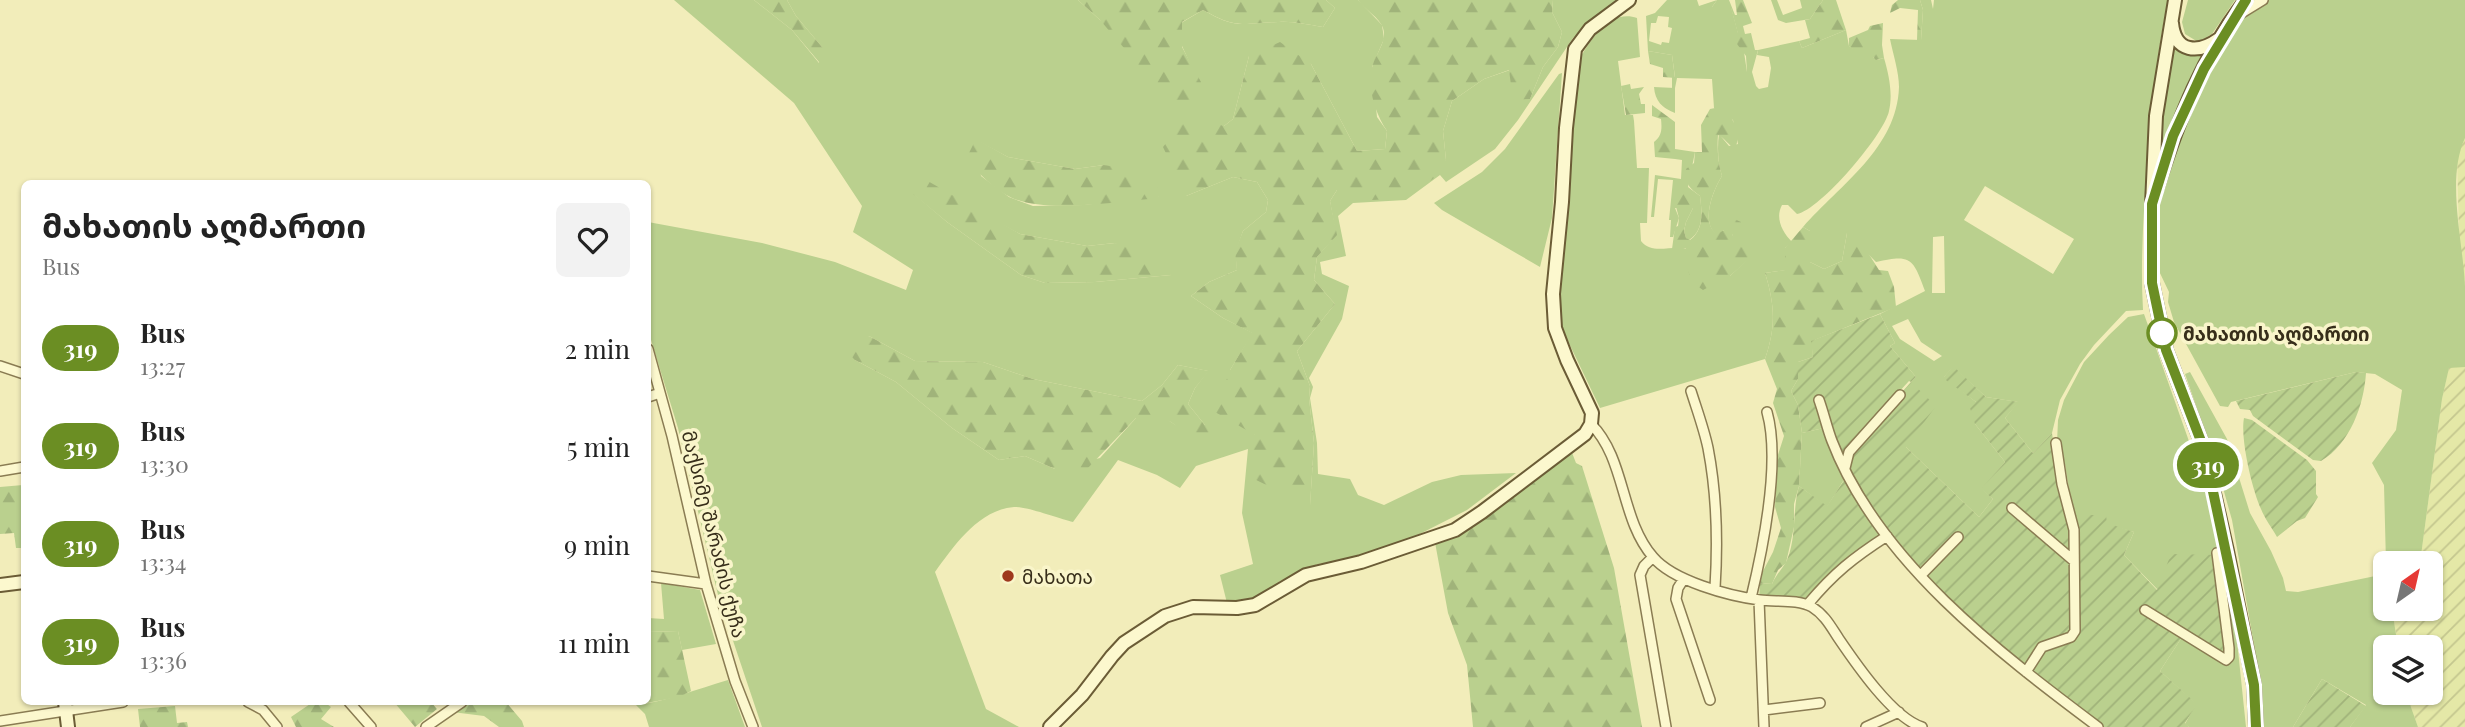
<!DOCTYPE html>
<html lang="en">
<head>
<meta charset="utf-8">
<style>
	body { margin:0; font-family:"Playfair Display","Noto Sans Georgian",serif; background:#f2f2f2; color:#222; height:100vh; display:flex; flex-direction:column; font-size:26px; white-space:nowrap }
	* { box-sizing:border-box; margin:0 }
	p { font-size:23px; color:#767676 }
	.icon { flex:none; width:38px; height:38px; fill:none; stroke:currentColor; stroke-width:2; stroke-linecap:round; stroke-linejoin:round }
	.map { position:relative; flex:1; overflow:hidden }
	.side { position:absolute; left:21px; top:180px; width:630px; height:525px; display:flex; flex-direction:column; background:#fff; border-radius:10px; box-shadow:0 2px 5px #0004 }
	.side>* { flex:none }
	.badge { padding:0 14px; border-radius:23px; font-size:24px; line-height:46px }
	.needle { width:46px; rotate:34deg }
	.controls { position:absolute; left:2373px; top:551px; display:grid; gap:14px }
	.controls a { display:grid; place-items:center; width:70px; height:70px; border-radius:10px; background:#fff; box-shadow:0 2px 5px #0004; font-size:35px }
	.map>.badge { position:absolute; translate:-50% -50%; box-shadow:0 0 0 4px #fff }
	.round { display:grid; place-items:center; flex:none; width:74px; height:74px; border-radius:10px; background:#f2f2f2 }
	.head { display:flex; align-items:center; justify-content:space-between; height:119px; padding:0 21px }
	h1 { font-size:33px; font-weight:700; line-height:52px }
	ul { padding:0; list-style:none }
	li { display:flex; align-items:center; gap:21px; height:98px; padding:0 21px }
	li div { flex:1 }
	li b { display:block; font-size:26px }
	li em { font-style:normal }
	li .badge { min-width:77px; font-weight:700; text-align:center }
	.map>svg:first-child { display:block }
	.farmland { fill:url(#farmland-furrows) }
	.grass { fill:#bad08e; fill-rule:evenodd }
	.forest { fill:url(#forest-firs) }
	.garden { fill:url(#garden-furrows) }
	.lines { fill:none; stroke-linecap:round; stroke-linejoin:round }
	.street-casing { stroke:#8a7c53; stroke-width:12 }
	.secondary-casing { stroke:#6b5c36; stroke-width:16 }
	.street { stroke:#fcf8ce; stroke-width:9 }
	.secondary { stroke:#fcf8ce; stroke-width:12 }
	.line-casing { stroke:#fff; stroke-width:16 }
	.line { stroke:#6b8e23; stroke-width:10 }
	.stop-dot { fill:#fff; stroke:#6b8e23; stroke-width:3.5 }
	.poi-dot { fill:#9e381d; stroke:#f9f5ca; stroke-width:2.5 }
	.labels { text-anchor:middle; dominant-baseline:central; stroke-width:7; stroke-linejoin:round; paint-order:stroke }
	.stop-label { font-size:19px; font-weight:bold; fill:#372e1a; stroke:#f9f5ca; text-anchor:start }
	.street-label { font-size:19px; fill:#372e1a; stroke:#f9f5ca }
	.poi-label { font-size:19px; fill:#372e1a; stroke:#f9f5ca; text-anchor:start }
</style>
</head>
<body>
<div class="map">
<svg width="2465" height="727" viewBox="0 0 2465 727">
	<defs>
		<pattern id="farmland-furrows" width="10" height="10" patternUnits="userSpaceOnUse" patternTransform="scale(1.75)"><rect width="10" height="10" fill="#e4e8a7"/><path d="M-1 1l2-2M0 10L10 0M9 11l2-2" fill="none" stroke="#c4c78f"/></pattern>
		<pattern id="forest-firs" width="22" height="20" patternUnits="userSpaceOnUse" patternTransform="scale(1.75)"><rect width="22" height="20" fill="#bad08e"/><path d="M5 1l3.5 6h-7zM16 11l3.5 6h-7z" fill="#a0b37a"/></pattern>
		<pattern id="garden-furrows" width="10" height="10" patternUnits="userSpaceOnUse" patternTransform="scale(1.75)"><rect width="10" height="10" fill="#bad08e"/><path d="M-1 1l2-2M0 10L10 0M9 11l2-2" fill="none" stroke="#a0b37a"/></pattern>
	</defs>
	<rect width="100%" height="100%" fill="#f2edba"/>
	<path class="farmland" d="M2465 138V285L2459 235 2457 155Z
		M2449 367H2465V727H2418L2406 693H2431V648L2398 647 2392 609H2431V564L2420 563 2442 399Z"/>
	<path class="grass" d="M674 0H754L792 30 819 63 822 47 796 16 787 0H1078L1100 20 1189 61 1182 46 1181 23 1203 10C1238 30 1241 23 1278 22 1293 21 1309 25 1323 27L1335 8 1326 0H1358L1382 25 1384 39 1372 67 1377 117 1387 131 1385 149 1357 151 1311 64 1249 56 1233 119 1224 126 1186 196 1233 177 1257 182 1268 200 1266 212 1243 231 1236 251 1237 270 1209 282 1191 296 1223 318 1253 333 1230 370 1255 435 1310 505 1314 443 1309 398 1310 386 1297 351 1335 304 1314 280 1317 257 1336 235 1330 201 1337 190 1446 160 1443 131 1452 101 1484 79 1510 70 1530 99 1543 67 1558 47 1562 32 1552 12 1553 0H1617L1573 38 1518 120 1495 149 1446 182 1440 175 1406 200 1353 203 1338 216 1346 256 1320 262 1322 274 1349 286 1342 319 1309 378 1313 387 1310 398 1317 443 1318 474 1350 479 1358 495 1384 505 1432 482 1461 475 1516 473 1467 510 1396 546 1346 560 1318 564 1280 581 1258 597 1227 603 1220 575 1253 564 1242 513 1248 449 1196 466 1180 488 1157 475 1118 460 1073 522C1060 519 1026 506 1014 507 978 510 954 546 935 572L986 709 1019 727H762L719 599 678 428 648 330V222L762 243 835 262 906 290 913 270 853 232 862 206 794 103ZM976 140 1008 157 1075 169 1104 165 1159 197 1083 205 1033 206 1009 197 981 176ZM914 194 988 217 1020 234 1087 246 1115 243 1171 275 1095 282 1045 283 1021 275 947 222ZM869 336 915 361 983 362 1033 379 1142 401 1162 385 1178 365 1208 371 1195 388 1188 404 1205 425 1180 428 1165 418H1136L1100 458 1055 469 1025 456 999 460 952 428 896 382 855 360Z
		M1667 0H1697L1699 6 1717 0 1712 7H1731L1738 33 1741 32 1747 72H1752L1756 86 1759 89 1768 87 1771 68 1769 57 1757 55 1758 50 1799 41 1802 48 1846 30 1849 46 1866 57H1873L1877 60 1884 58C1889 75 1893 94 1889 111 1884 135 1820 210 1797 214L1788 205H1782C1775 218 1782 232 1792 242L1785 248 1786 270 1765 273C1775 305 1776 327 1765 359L1600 408 1566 337 1560 319 1558 288 1579 60C1591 39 1610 9 1637 18L1640 57 1618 61 1625 115H1633L1634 121 1637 168H1649L1647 223H1640L1641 241C1653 256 1672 244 1688 249 1700 253 1719 269 1730 276L1749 258 1732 235 1735 230H1724L1717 235C1700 223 1713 190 1722 176 1718 163 1717 148 1719 134L1729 146 1738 144 1733 120 1714 108 1712 79 1677 78 1675 88H1672V77H1675L1672 55 1648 51 1646 16 1655 13ZM1658 16 1669 17 1668 27 1672 28 1669 43 1662 42 1661 45 1649 41 1651 23H1656Z
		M1771 0H1777L1783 15 1802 8 1800 0H1823L1810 19 1786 23 1778 20Z
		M1920 0H1931L1933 9 1934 0H2168C2157 51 2152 102 2148 154 2144 206 2140 258 2143 310L2126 311 2094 345 2080 364 2060 400 2052 433 2033 453 2005 418 2018 402 1986 397 1953 367 1944 377 1976 402 1975 424 2005 462 1982 489 1993 499 1979 517 1906 447 1911 382 1916 377 1890 346 1895 343 1880 314 1925 291C1913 258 1911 254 1876 262L1847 233 1842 261 1824 269 1810 262V231L1803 227C1840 185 1897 148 1899 87 1899 72 1893 54 1890 39L1921 40 1923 10ZM1985 186 2074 239 2053 274 1964 220ZM1944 236 1945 293H1932L1933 237ZM1908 319 1921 342 1942 356 1934 361 1900 339 1892 326Z
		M2188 0H2235L2212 34 2198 42 2185 34 2182 22Z
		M2267 0H2465V138C2446 179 2463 241 2465 286 2465 313 2465 340 2465 367L2449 368 2442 399 2420 563H2386L2384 485 2372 463 2396 430 2402 390 2375 374 2356 372 2231 402 2228 407 2220 406 2174 322 2168 302 2169 292 2158 269V225L2155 223C2160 194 2164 165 2174 138 2179 124 2187 112 2193 99 2212 63 2231 21 2267 0Z
		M2171 41C2182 51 2193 59 2208 53L2169 131 2158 165 2161 121Z
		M1562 73 1552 218 1540 267 1442 210 1434 203 1482 172 1505 149 1559 74Z
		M1675 149 1695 152 1688 187 1700 196C1702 212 1704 231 1689 240L1686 238 1684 231 1686 222 1693 208H1675L1679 218 1673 237H1670L1671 220H1669L1673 180 1658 179 1654 217H1651L1655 175 1681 179 1682 160 1675 159Z
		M2144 314 2208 495 2234 612 2246 727H2189L2185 724 2196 704 2160 671 2184 634 2158 590 2124 555 2134 532 2073 515 2065 464 2057 443 2058 420 2064 400 2084 362 2109 335 2128 317Z
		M2190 372 2227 439 2250 513 2271 551 2283 578 2286 591 2298 592 2385 574V609H2392L2398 647 2385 648V693H2406L2418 727H2350L2366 705 2322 679 2293 727H2263L2259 673 2232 520 2216 463 2185 374Z
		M1828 427 1848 473 1827 507 1799 486 1802 433Z
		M661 583 700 590 716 644 682 650 678 631 648 632V618L664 619Z
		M728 680 745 727H649L645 714 636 705C668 701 697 689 728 680Z"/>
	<path class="forest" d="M754 0H787L796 16 822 47 835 81 792 30Z
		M1078 0H1326L1335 8 1323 27C1309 25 1293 21 1279 22 1241 23 1239 30 1203 10L1182 22V47L1201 82 1198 98 1185 104H1172L1100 20Z
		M1358 0H1553L1552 12 1562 32 1558 47 1543 67 1530 99 1513 100 1509 70 1484 79 1452 101 1443 131 1446 160 1433 179 1406 198 1356 201 1337 190 1330 201 1337 235 1317 257 1314 280 1335 304 1297 351 1310 386 1309 398 1314 443 1310 506 1250 477 1255 435 1215 412 1230 370 1252 333 1223 318 1191 296 1209 282 1237 270 1235 251 1243 231 1266 212 1268 200 1257 182 1233 177 1186 196 1163 147 1188 116 1224 126 1233 119 1249 56 1280 42 1311 64 1357 151 1385 149 1387 131C1375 113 1366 86 1373 64 1377 52 1387 41 1383 28 1380 18 1364 9 1358 0Z
		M1717 0H1729L1735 15H1737L1735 0H1743L1752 23 1743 26 1745 34 1751 33 1755 50H1758L1752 72H1747L1746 56 1737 44 1740 33 1738 34 1731 8 1714 12 1712 7Z
		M1823 0H1836L1846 30 1802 48 1799 41 1810 38 1805 20 1810 19Z
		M1898 0H1920L1923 10 1921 40H1917L1918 10 1900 8 1890 13 1892 5Z
		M1883 23 1882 45 1884 58 1876 60 1873 57H1862L1849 46V38L1868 30 1870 26Z
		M1648 51 1672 55 1675 78 1663 77V68L1650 64Z
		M1630 84 1631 89 1644 87 1639 94 1641 104H1645V113L1626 115 1621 86Z
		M1654 87 1675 88V113C1662 108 1655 101 1654 87Z
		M1652 105 1675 122V159L1655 157 1654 142C1662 136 1662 129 1661 119L1652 116Z
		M1720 107C1733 115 1742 133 1735 149 1728 145 1725 138 1718 135 1717 148 1718 163 1722 176 1713 190 1700 223 1717 234L1724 230 1726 220 1732 218 1741 222V227L1732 235 1749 247V259L1730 276 1703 290C1689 281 1687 269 1684 253L1686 248 1672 249 1675 227 1678 226 1679 218 1674 199 1683 193 1687 196 1693 208 1686 222 1684 231 1686 238 1690 240C1704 230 1702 212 1700 196 1689 188 1685 184 1686 169L1694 163 1695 152H1702L1701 125 1710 109Z
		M976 139 1008 157 1075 169 1104 165 1121 168 1158 188 1159 198C1119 201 1048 214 1012 198 994 190 979 173 966 159Z
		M926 180 1020 234 1087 246 1115 243 1133 246 1169 266 1171 275 1095 282 1045 283 1021 275 947 222 913 194Z
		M1803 227 1810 231V262L1824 269 1842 261 1847 233 1854 231 1879 270 1888 271 1894 287 1896 307 1812 341 1813 357 1798 362V379L1791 391 1798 405 1802 433 1799 486 1794 504V527L1786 563 1778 570 1772 584 1760 583 1761 575 1773 552 1781 528 1775 507 1777 458 1784 436 1773 403 1777 389 1765 359C1776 327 1775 305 1765 273L1785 270V248Z
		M869 336 915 361 983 362 1033 379 1142 401 1162 385 1178 365 1209 371 1195 388 1188 404 1205 425 1220 437 1212 447 1188 444C1174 416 1165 418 1136 418L1086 470 1055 469 1025 456 999 460 952 428 896 382 855 360 843 348Z
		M1569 445 1576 463 1582 466 1614 568 1642 727H1473L1467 665 1448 613 1434 537 1455 529Z
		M23 485 24 548H16L14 533 0 534V487Z
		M678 631 691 691 679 697 636 705 633 702H648V632Z
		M313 702H324L331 707 321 719 334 727H296L291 717Z
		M394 702H417L419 704 431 702 437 709 415 727Z
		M467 702H506L522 721 524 727H499L484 716 452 712Z
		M175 706 177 723 187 722 188 727H140L138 709Z"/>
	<path class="garden" d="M1880 314 1895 343 1890 346 1916 377 1911 382 1936 406 1906 447 1979 517 1993 499 1981 489 2005 462 1975 424 1970 408 1976 402 1943 378 1953 366 1986 397 2019 402 2005 418 2033 453 2052 433 2058 474 2070 515H2106L2107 523 2134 532 2124 555 2157 590 2171 554 2224 555 2221 567 2229 657 2184 634 2160 671 2197 704 2185 723 2189 727H2098L1965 621 1888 536 1848 561 1808 604 1759 600 1760 583 1772 584C1777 573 1784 567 1787 560 1797 536 1792 510 1799 486L1827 506 1848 474 1849 452 1911 382 1909 381 1847 448 1845 462 1828 427 1802 433 1798 405 1791 391 1798 379V362L1813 357 1811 341Z
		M2356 372 2366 373C2364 405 2350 444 2321 461L2313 460 2253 416 2250 410 2240 409 2236 401Z
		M2244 418 2252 420 2307 460 2316 471V494L2318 497 2305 518 2297 521 2277 537C2272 528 2265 519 2261 509 2252 489 2240 438 2244 418Z
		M2322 679 2366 706 2350 727H2293Z"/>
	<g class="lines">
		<defs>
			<path id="street" d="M2237 16 2263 0
				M648 349 672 436 706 584 735 681 753 727
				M0 366 24 374
				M1691 391C1697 410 1704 429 1708 448 1717 495 1718 541 1715 588
				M648 397 660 393
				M1819 400C1824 414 1827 428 1832 441 1878 561 1998 652 2098 727
				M1591 424C1626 459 1620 519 1653 557 1673 581 1729 596 1760 600 1775 602 1799 599 1812 607 1825 615 1831 627 1839 639 1856 664 1893 718 1922 727
				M1845 468 1849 452 1900 395
				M0 471 24 467
				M2012 508 2074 561
				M1653 557 1644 566 1640 575 1666 727
				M1921 575 1958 537
				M648 576 706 584
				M1683 580 1678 588 1676 599 1710 700
				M1751 598C1763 548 1781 462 1767 412
				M1759 600 1764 727
				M1808 604C1834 573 1853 558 1887 536
				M2145 610 2226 660 2229 657V648L2217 553 2227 551
				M2026 672 2042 647 2071 637 2075 631 2074 530 2062 484 2056 443
				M248 702 263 710 277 727
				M349 702 371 727
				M1764 710 1820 703
				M0 721 123 702
				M426 727 462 702
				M1866 727 1899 712"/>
			<path id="secondary" d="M2175 0 2156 116 2152 204V283L2166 350 2204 449 2227 551 2254 685 2256 727
				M2172 23C2175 53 2198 54 2219 39
				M2157 187C2178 121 2203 55 2246 0
				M0 585 24 582
				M65 702 68 727
				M1050 727 1082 695 1112 656 1124 643 1165 616 1193 607 1237 608 1255 605 1306 575 1361 562 1455 530 1482 512 1585 434 1591 424 1592 413 1567 360 1555 328 1553 294 1562 202 1566 128 1575 49 1590 29 1629 0"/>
		</defs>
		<use href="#street" class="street-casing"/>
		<use href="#secondary" class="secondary-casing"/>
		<use href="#street" class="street"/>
		<use href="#secondary" class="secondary"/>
	</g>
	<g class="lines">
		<defs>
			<path id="line" d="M2246 0 2204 69 2173 136 2152 204V283L2166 350 2204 449 2254 685 2256 727"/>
		</defs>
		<use href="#line" class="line-casing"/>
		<use href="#line" class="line"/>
	</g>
	<circle class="stop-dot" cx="2162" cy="333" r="14"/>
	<circle class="poi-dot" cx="1008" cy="576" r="7"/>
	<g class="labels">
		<g class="stop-label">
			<text x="2183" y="333">მახათის აღმართი</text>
		</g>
		<g class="street-label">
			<text transform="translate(715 534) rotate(76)">მაქსიმე შარაძის ქუჩა</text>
		</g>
		<g class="poi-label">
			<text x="1022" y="576">მახათა</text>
		</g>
	</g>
</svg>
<div class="controls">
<a><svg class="needle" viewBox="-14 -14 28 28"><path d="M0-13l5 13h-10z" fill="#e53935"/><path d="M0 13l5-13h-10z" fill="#767676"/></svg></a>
<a><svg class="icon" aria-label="layers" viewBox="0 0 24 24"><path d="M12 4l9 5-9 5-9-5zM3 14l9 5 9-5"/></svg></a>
</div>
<b class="badge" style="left:2208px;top:465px;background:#6b8e23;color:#fff">319</b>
<section class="side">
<div class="head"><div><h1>მახათის აღმართი</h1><p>Bus</p></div><a class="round"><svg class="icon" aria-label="heart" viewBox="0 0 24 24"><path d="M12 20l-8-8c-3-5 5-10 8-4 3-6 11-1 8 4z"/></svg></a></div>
<ul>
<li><span class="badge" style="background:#6b8e23;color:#fff">319</span><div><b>Bus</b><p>13:27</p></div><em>2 min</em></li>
<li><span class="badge" style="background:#6b8e23;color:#fff">319</span><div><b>Bus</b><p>13:30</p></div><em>5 min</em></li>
<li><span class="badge" style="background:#6b8e23;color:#fff">319</span><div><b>Bus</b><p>13:34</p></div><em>9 min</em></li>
<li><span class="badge" style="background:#6b8e23;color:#fff">319</span><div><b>Bus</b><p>13:36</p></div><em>11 min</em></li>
</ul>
</section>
</div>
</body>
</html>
